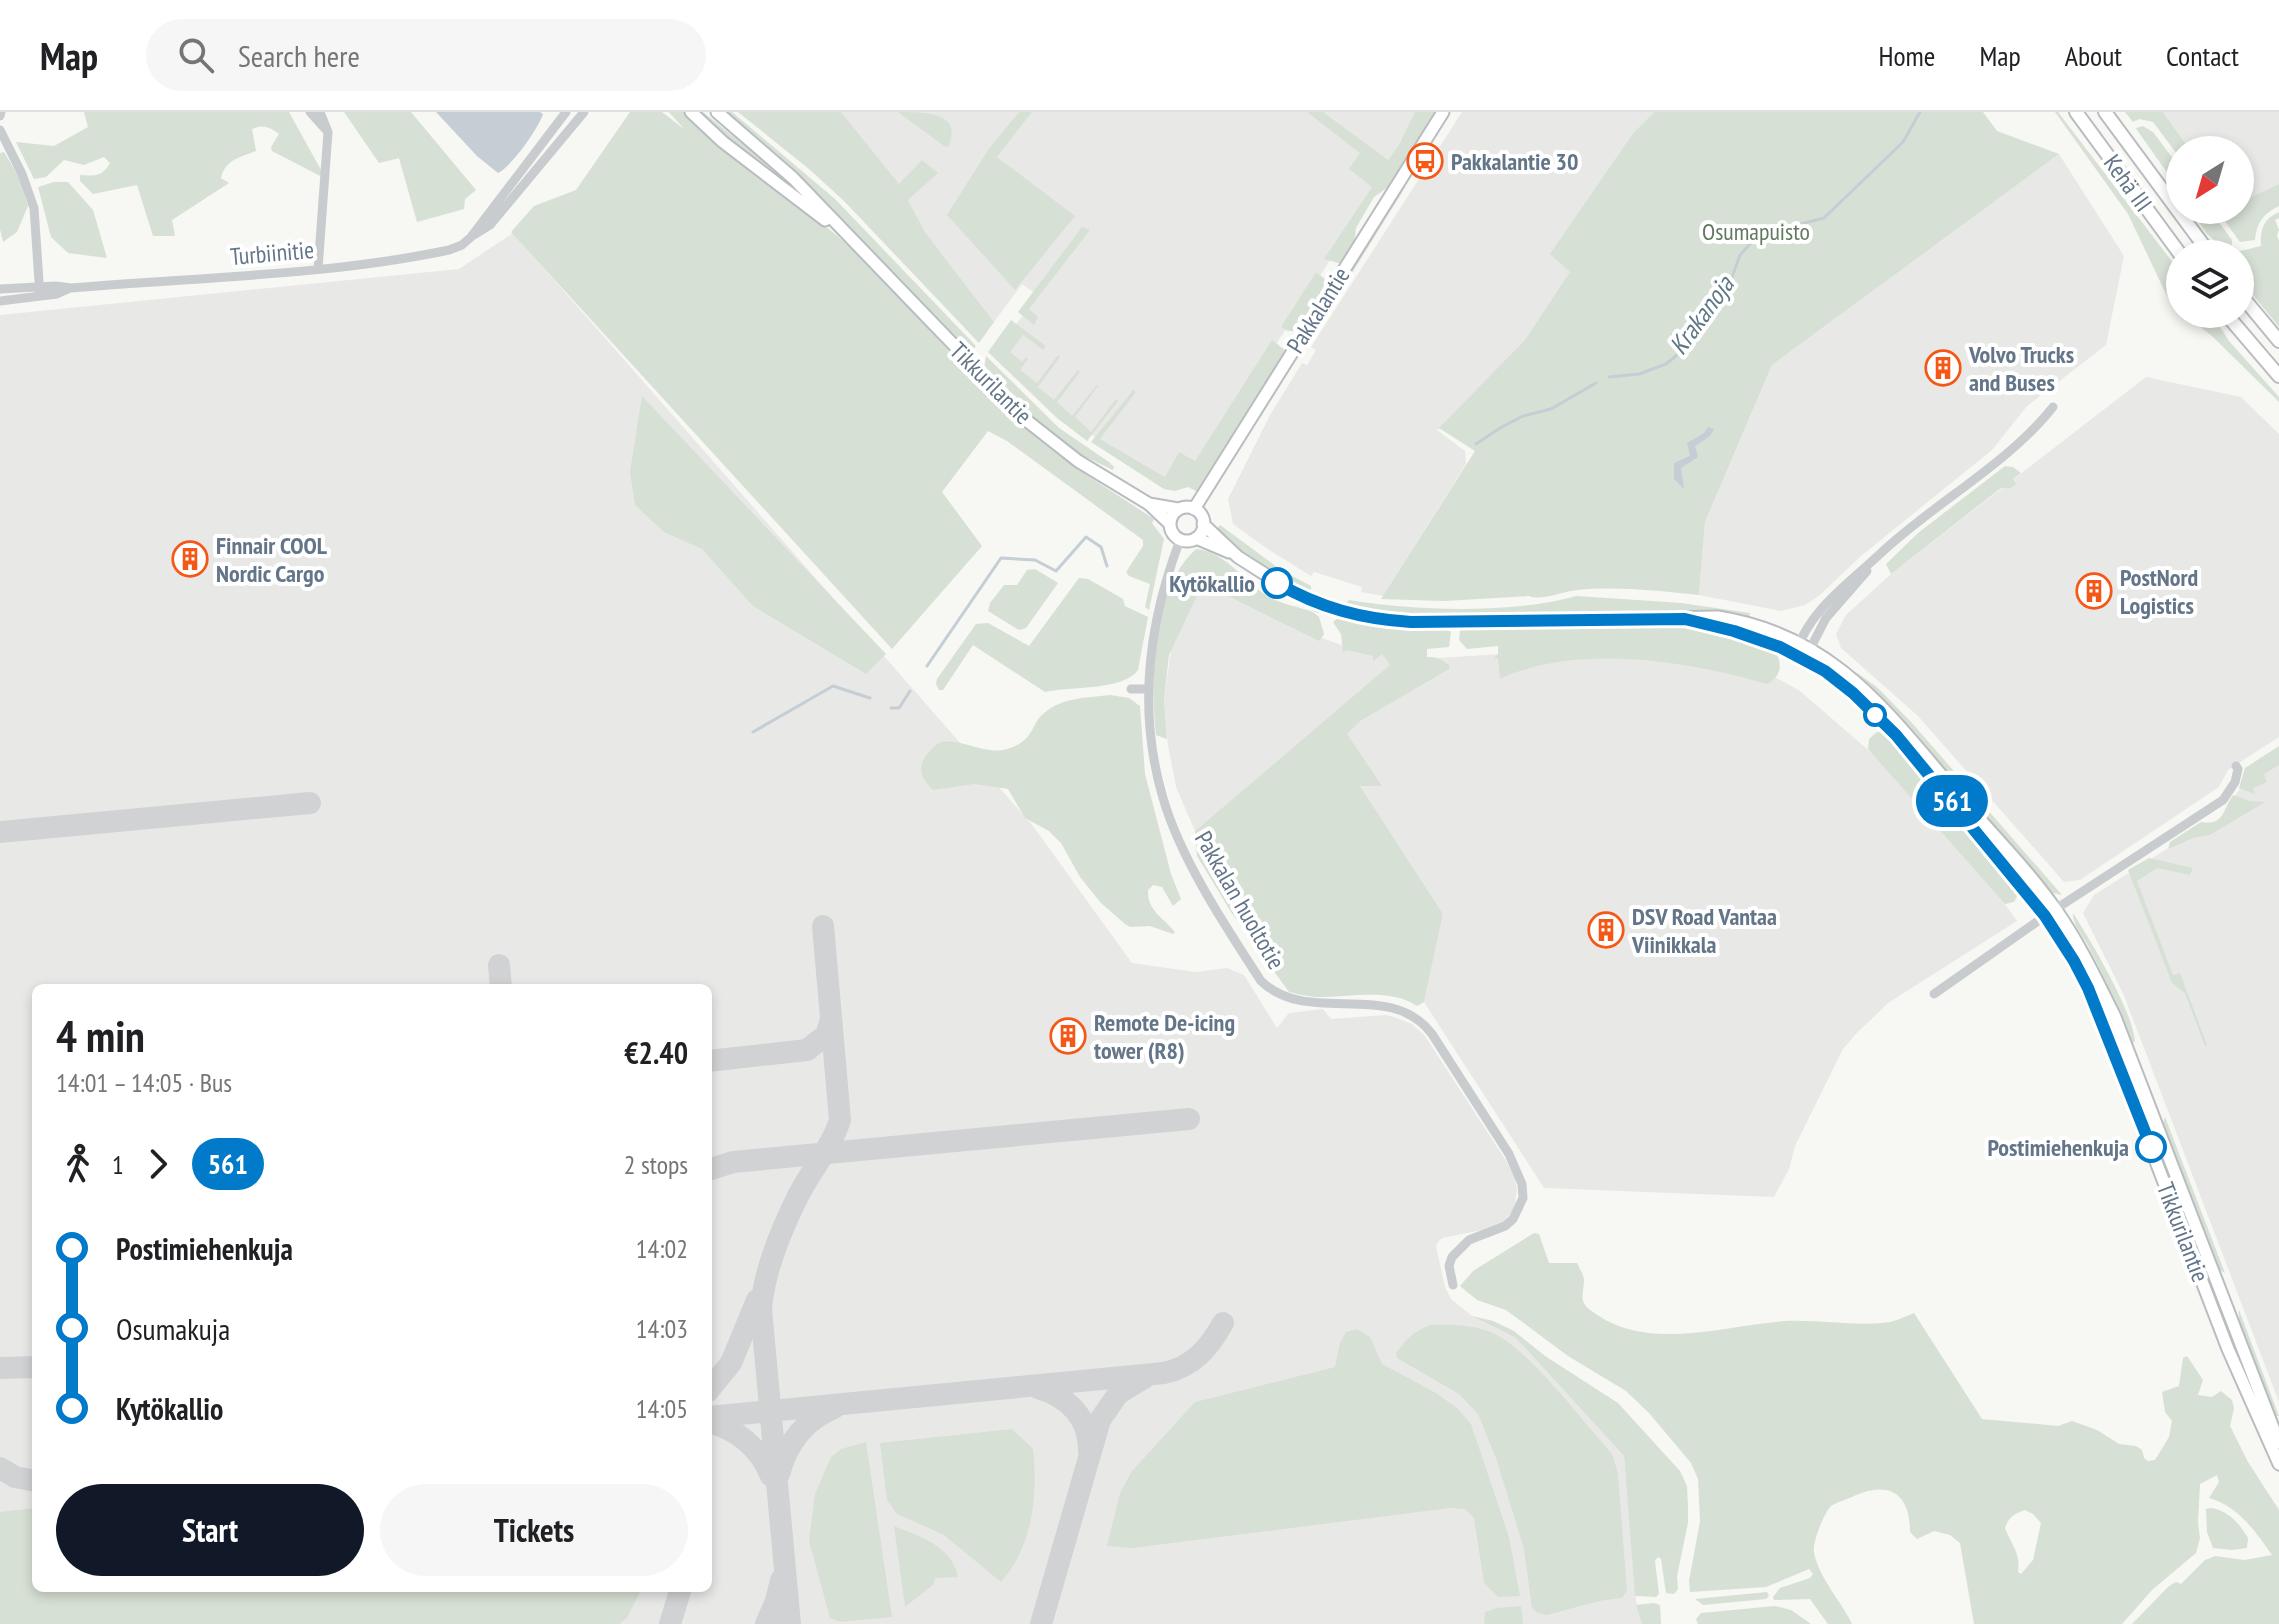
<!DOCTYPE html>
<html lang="en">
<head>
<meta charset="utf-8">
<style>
	body { margin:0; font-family:"PT Sans Narrow",sans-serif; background:#f6f6f6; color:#202124; height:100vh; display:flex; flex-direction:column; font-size:30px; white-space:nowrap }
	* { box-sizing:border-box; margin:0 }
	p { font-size:26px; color:#757577 }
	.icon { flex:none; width:44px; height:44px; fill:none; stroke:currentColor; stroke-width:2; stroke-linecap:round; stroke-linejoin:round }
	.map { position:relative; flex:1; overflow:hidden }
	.sheet { position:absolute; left:32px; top:872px; width:680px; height:608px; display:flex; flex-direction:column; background:#fff; border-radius:12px; box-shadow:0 4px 12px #0003 }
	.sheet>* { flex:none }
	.badge { padding:0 16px; border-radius:26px; font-size:28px; line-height:52px }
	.needle { width:52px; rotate:217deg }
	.controls { position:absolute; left:2166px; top:24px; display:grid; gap:16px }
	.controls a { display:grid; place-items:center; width:88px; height:88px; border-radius:50%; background:#fff; box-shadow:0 4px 12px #0003; font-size:40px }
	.map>.badge { position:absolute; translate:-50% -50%; box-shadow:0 0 0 4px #fff }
	.legs { display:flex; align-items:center; gap:12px; height:88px; padding:0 24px; font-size:26px }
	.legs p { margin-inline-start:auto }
	.overview { display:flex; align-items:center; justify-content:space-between; height:136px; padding:0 24px }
	h1 { font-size:44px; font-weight:800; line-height:60px }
	.cta { display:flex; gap:16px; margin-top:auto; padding:16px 24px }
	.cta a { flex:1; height:92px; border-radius:48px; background:#111827; color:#fff; font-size:32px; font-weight:800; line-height:92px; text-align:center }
	.cta a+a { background:#f6f6f6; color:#202124 }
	ul { padding:0 24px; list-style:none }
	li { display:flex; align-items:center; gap:28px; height:80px; font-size:30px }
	li i { display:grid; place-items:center; width:12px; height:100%; margin:0 10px; background:currentColor }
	li i::after { content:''; width:20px; height:20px; margin:-10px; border:6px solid; border-radius:50%; background:#fff }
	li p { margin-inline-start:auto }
	li:first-child i { background:linear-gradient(#0000 50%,currentColor 0) }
	li:last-child i { background:linear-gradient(currentColor 50%,#0000 0) }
	header { display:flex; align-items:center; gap:48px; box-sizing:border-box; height:112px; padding:0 40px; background:#fff; border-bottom:2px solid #e0e0e0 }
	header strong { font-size:38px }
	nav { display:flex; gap:44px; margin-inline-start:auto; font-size:28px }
	.search { width:560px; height:72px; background:#f6f6f6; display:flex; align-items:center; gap:20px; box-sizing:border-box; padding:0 28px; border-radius:44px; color:#757577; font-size:30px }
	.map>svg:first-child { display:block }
	.built { fill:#e8e9e7; fill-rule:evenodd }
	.green { fill:#d7e0d4; fill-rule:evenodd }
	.water { fill:#c4ced4 }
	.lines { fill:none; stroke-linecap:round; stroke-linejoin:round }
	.stream { stroke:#c4ced4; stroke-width:3 }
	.taxiway { stroke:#d0d2d4; stroke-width:22 }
	.major-casing { stroke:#b9bdc1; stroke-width:15 }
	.highway-casing { stroke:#babdc0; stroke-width:16 }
	.minor { stroke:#c9cccf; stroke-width:9 }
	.major { stroke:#fff; stroke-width:11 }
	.highway { stroke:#fff; stroke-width:12 }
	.line-1-casing { stroke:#fff; stroke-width:18 }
	.line-1 { stroke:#007ac9; stroke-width:12 }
	.stop-1-dot { fill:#fff; stroke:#007ac9; stroke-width:4 }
	.labels { text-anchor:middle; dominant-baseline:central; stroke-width:8; stroke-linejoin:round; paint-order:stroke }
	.poi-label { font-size:24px; font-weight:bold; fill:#637588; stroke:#fff; text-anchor:start }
	.street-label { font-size:24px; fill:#637588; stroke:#fff }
	.park-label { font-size:24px; fill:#62795f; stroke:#fff }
	.stop-label { font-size:24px; font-weight:bold; fill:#637588; stroke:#fff; text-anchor:end }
	.water-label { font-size:26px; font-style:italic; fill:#5f7784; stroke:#fff }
</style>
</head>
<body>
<header>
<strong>Map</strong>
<div class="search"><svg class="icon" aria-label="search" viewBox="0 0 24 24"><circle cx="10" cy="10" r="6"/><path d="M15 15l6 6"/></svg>Search here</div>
<nav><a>Home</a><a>Map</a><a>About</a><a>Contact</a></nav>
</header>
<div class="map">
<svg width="2279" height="1512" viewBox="0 0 2279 1512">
	<rect width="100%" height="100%" fill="#f7f7f3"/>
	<path class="built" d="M841 0H1425L1191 365H1165L1070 311 1006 251 1012 217 1039 184 1022 172 994 210 925 120 908 88 937 61 899 73Z
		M1462 0H1654L1634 20 1638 96 1524 277 1437 318 1465 339 1466 352 1383 484 1361 480 1362 475 1314 460 1311 464 1266 436 1233 412 1228 387 1270 303 1302 251 1307 253 1316 238 1311 235Z
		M2163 0H2279V72L2240 90V38H2190Z
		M2059 42 2124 144 2106 233 2027 294 1992 338 1861 444 1820 483 1805 493 1781 499 1699 483 1705 410 1772 253Z
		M513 121 1033 714 1132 851 1196 860 1227 856 1244 863 1277 916 1289 901 1323 897 1331 907 1386 903 1394 905 1412 912 1425 924 1514 1061 1517 1078 1514 1097 1503 1110 1488 1117 1442 1126 1438 1130 1436 1134 1445 1175 1451 1187 1472 1204 1516 1226 1624 1344 1636 1489 1642 1512H0V203L459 157ZM36 876H708V1476H36Z
		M2146 265 2241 285 2279 322V625L2228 658 2219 675 2080 768 2064 770 1918 604 1841 536 1836 522 1846 503 1891 462Z
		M1199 463 1311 522 1347 535 1438 546 1595 536 1762 558 1800 579 1874 643 1999 784 2017 809 1888 891 1855 923 1843 937 1795 1034 1789 1057 1774 1085 1544 1076 1424 890 1443 802 1320 613 1195 719 1176 675 1168 633 1164 587 1173 524Z
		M2279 640V1290L2123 881 2083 801 2094 783 2203 714 2209 718 2225 708V699L2254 656Z"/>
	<path class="green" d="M84 0H289L326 67 272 39 271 35 279 22C270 15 262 12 252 17L256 39C240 45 225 48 221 66L229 71 172 108 175 124H153L137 73 93 82 80 69V63C95 64 102 65 110 51L104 45 84 53 64 48 46 65 34 67 16 30 54 34 88 15Z
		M344 0H411L476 78 465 87 464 97 417 110 399 46 379 51Z
		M630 0H662L684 17 669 0H684C706 21 728 42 753 61 787 87 823 109 854 139 918 199 970 271 1038 327 1074 357 1115 381 1154 407L1152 411 1164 427 1149 498 1145 495 1150 472 1129 464 1126 460 1143 434V428L1007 329 988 319 942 380 982 434 892 537 511 120 534 94 576 78Z
		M699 0H703L792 72 789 76 727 26Z
		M722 0H732L835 87 976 234 973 237 961 234 806 71Z
		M738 0H841L899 72 922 48 938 61 908 88 925 120 994 210 979 231 844 89 809 57Z
		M898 0C925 0 964 0 948 35L944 34Z
		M1019 0H1032L997 45 1075 104 1015 178 947 103 988 38Z
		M1307 0H1323L1388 48 1399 33 1415 0H1438L1391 73 1374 85 1356 116 1354 132 1342 152 1324 147 1372 75 1349 57 1360 41Z
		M1654 0H1983L1997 19 2059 42 1772 253 1705 410 1699 483C1658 479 1618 474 1577 478 1562 480 1541 489 1529 484L1444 489 1381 487 1475 339 1439 316 1525 228 1570 160 1550 142 1634 20Z
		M2055 0H2058L2180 160V174L2174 183 2167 184 2128 102Z
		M2125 0H2163L2190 38H2180V46L2153 10 2139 7 2133 10Z
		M2143 14 2153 20 2180 56V79L2137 18 2136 16Z
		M4 40 19 65 28 94 17 120 3 130 0 117V41Z
		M54 70H68L93 98 107 146 68 141 51 125 38 75Z
		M2279 72V94C2264 101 2256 111 2255 128L2240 130 2217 98H2240V90Z
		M1406 74 1316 219H1312L1392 92Z
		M2191 98H2210L2232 128V134L2224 137 2207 122Z
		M2279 100V106L2275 108 2279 118 2277 123 2279 129V215L2240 167V142H2228L2261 134C2260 118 2263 107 2279 100Z
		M1082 115 1090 118 1029 197 1038 205 1034 213 1018 200Z
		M1316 160 1330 171 1300 219H1288L1281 215Z
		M2183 202H2212L2229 229 2279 285V290L2212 224Z
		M1011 208 1046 234 1043 238 1023 223 1010 240 1022 250 1026 245 1028 247 1020 258 1037 271 1058 243 1060 245 1038 275 1054 288 1078 258 1080 260 1057 290 1072 304 1097 273 1098 274 1075 305 1091 320 1116 287 1118 289 1087 329 1057 306 988 240Z
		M1272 228 1286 239 1198 380 1188 375 1175 379 1164 377 1091 330 1131 281 1132 277 1136 280 1100 327 1165 365 1179 340 1195 349Z
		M986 244 1059 316 1109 350 1114 355 1113 358 1075 340 1031 306 984 258Z
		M642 284 886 542 866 562 753 494 702 437 664 420 635 393 630 360Z
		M2005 354 2013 355 2021 361 2013 367 2016 372 2011 376H2001L1891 462 1886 452 1918 421Z
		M1220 413 1281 458 1311 474V480C1282 477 1239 437 1215 418Z
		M1196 437C1224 439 1247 471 1267 484 1278 491 1299 495 1313 500L1319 505 1324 522 1319 529 1210 475H1201L1169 543 1164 587 1167 627 1156 623C1150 568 1151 477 1196 437Z
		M1035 457 1058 471 1026 516 1019 518 988 499 990 491 1004 473H1017L1027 458Z
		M1079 466 1088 467 1123 487 1125 494 1148 505 1138 558C1123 579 1071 574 1045 580L973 533 943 578H939L936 572 937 567 976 512 988 511 1029 534Z
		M1577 484 1681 491 1750 501 1749 505 1726 501 1625 499 1405 505 1370 500 1345 493 1349 488C1416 499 1511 502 1577 484Z
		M1338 506 1391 516 1443 515 1451 520 1449 535 1427 537V545L1438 546 1449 553V557L1360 609 1347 622 1382 674H1360L1443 802 1424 890 1417 894C1390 875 1346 886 1315 885 1306 884 1297 882 1289 880L1231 800 1197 744 1195 719 1390 553 1382 542 1373 549V544L1346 538 1343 541 1341 522 1333 510Z
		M1624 511C1668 512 1740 518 1777 543 1783 555 1779 566 1767 572 1688 549 1576 531 1500 567L1498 546 1493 547 1498 542V534L1467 537 1459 528 1460 519 1465 515Z
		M1856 560 1878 576 1912 611 2062 783 2053 781 2041 771 1978 696 1939 655 1913 619Z
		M1110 583 1129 586 1140 594 1145 662 1171 762 1181 787 1173 794 1162 775 1153 773 1148 778C1147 799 1164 806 1175 820L1173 822 1150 814 1130 815 1125 812 1101 791 1080 765 1061 731 1049 719 1025 706 1008 677 974 672 933 678C921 666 916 655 928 641 932 637 936 631 943 630 967 626 992 651 1022 630 1031 624 1034 612 1040 605 1059 585 1085 586 1110 583Z
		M1877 620 1888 621 1895 627 2020 779 2014 790 2005 792 1868 637 1869 627Z
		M2279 634V653L2264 662 2267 670 2253 676 2255 682 2239 676 2245 656Z
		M2233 683 2250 689 2265 690 2210 723 2193 726 2168 737 2170 730 2201 710C2224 714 2222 699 2233 683Z
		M2149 746 2193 756 2190 763 2157 756 2137 769 2173 863 2180 861 2207 933 2205 934 2185 881 2172 871 2128 758Z
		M2073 801C2091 829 2132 898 2135 929L2132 931C2119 900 2102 859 2086 830 2080 820 2073 813 2073 801Z
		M2165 1005 2225 1161 2218 1157 2162 1014Z
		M1534 1121 1539 1122 1549 1151H1577C1579 1156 1584 1163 1584 1168 1584 1182 1577 1189 1593 1200 1648 1241 1724 1213 1785 1209 1817 1207 1861 1215 1890 1210 1898 1208 1906 1204 1914 1201L1982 1307 2058 1314 2072 1309 2097 1318 2119 1332 2136 1334 2142 1338 2144 1346 2148 1349 2155 1348 2169 1325 2172 1309 2165 1300 2162 1280 2179 1274 2183 1246 2187 1244 2203 1268 2198 1283 2212 1285 2221 1279 2232 1288 2234 1296 2230 1314 2248 1350 2279 1398V1512H2132L2169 1474 2176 1470 2181 1472 2205 1448 2215 1444 2245 1448 2272 1443C2255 1419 2238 1394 2209 1386L2219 1370 2217 1363 2200 1372 2198 1411 2200 1426 2196 1441 2152 1478 2122 1512H1974L1960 1431 1950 1423 1934 1419 1917 1427 1910 1420C1910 1382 1890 1368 1854 1384 1848 1387 1837 1390 1831 1394 1824 1401 1812 1431 1814 1440 1818 1465 1842 1490 1852 1512H1828L1810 1487 1774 1488 1773 1485 1780 1476 1810 1466 1813 1462 1809 1457 1766 1475 1690 1480 1689 1469 1700 1409 1698 1367 1691 1351 1649 1301 1626 1279 1568 1244 1506 1198 1477 1188 1460 1174 1473 1159ZM2025 1398 2033 1402 2041 1411 2033 1448 2021 1462 2018 1460C2021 1440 2011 1433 2005 1416 2008 1406 2015 1401 2025 1398Z
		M2239 1198 2279 1304H2274C2266 1283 2235 1215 2239 1198Z
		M1472 1204 1493 1209 1514 1219 1545 1244 1618 1291 1680 1359 1687 1374 1688 1395V1411L1677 1464 1678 1477 1674 1482 1666 1481 1661 1447 1658 1445 1655 1449 1659 1482 1656 1485 1635 1484 1624 1344 1516 1226Z
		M1431 1213C1451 1212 1475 1213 1493 1221 1528 1236 1584 1311 1612 1342L1618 1361 1627 1479 1622 1486 1599 1489 1547 1503 1538 1501 1532 1496 1524 1437 1496 1346 1478 1302 1459 1282 1397 1246 1396 1241C1406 1227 1414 1219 1431 1213Z
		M1357 1217 1370 1225 1382 1252 1436 1281 1457 1296 1471 1312 1509 1425 1520 1484 1498 1485 1484 1471 1474 1406 1465 1397 1450 1396 1132 1436 1107 1434 1120 1381 1132 1359 1195 1290 1335 1255 1340 1231 1346 1220Z
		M1012 1317 1033 1337C1038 1383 1033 1434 1001 1470L944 1423 897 1402 887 1388 880 1331Z
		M866 1330 892 1505 840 1510 830 1506 809 1429 815 1382 831 1345 841 1337Z
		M36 1396V1476H642L627 1506 619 1512H0V1400Z
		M2211 1396C2229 1399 2239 1411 2248 1426L2247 1436 2232 1438 2213 1436 2207 1420 2206 1397Z
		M894 1414C921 1425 952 1434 958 1465L935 1466 934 1472 905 1495Z
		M1767 1480 1769 1484 1766 1487 1703 1493 1695 1487Z
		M1654 1491 1660 1493 1661 1512H1642L1636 1493Z
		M1521 1494 1523 1512H1484L1485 1500 1497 1496Z
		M1775 1494 1791 1498 1811 1512H1698L1696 1507 1701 1501Z"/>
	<path class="water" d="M436 0H540L543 2C538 17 512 54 498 61L477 44Z
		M1708 315 1714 317 1710 324 1695 334 1698 345 1681 356 1684 377 1674 367V351L1690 344 1687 331 1704 321Z"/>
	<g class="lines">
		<path class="stream" d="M1609 265 1639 262 1666 252 1676 244 1702 203 1731 168 1740 143 1758 123 1824 106 1903 30 1920 0
			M1476 332 1500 316 1523 304 1551 297 1596 271
			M927 554 1001 446 1035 448 1056 459 1086 425 1101 435 1107 454
			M891 596H899L910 579
			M753 620 833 574 870 586"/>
		<path class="taxiway" d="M0 720 310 691
			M499 853 501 876
			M708 949 807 938 826 923 831 908
			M708 1058 733 1050 1189 1007
			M0 1256 36 1255
			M1038 1276C1069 1285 1090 1307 1089 1340
			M708 1279 731 1251 757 1188
			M708 1305 1164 1261C1193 1255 1209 1236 1223 1211
			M708 1310C737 1317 760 1336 771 1364
			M0 1356 15 1365 36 1369
			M779 1362C787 1331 805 1308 834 1296
			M670 1512 681 1476
			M766 1512 776 1489 781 1468
			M790 1512 761 1197C764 1159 781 1118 798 1084 811 1058 831 1036 840 1008L823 814
			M1041 1512 1100 1308 1118 1282 1144 1266"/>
		<defs>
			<path id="major" d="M691 0 723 30 825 108
				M717 0 793 66 1026 308 1078 349 1149 392 1170 412
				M1149 392 1178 397
				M1170 412a17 17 0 1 1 34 0a17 17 0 1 1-34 0Z
				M1194 397 1443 0
				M1203 412 1238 445 1293 480 1319 493 1373 507 1411 510 1718 505C1837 524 1888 602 1961 686 1993 723 2028 758 2056 798 2080 832 2097 869 2115 905L2279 1331
				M1196 426 1229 440
				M1694 509 1734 519 1780 535 1825 559 1853 581 1914 643 2045 804 2074 849 2102 909 2228 1237 2279 1352"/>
			<path id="highway" d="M2076 0 2180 142
				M2105 0 2210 142
				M2240 182 2279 229
				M2226 202 2279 264"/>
		</defs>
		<use href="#major" class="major-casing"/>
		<use href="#highway" class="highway-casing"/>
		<path class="minor" d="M310 0 328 20 320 0
			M0 4 1 0
			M0 18 22 62 34 96 40 184
			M474 123 490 113 584 0
			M318 157 328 20
			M0 177 56 174 71 176C197 165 325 164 449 138L462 133 471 125 566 0
			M0 189 57 182 68 177
			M1180 428C1148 512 1137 598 1163 686 1181 748 1226 815 1261 869 1309 915 1390 866 1432 922L1509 1042 1522 1072 1523 1086 1513 1107 1505 1114 1469 1128 1452 1145 1449 1154 1453 1173
			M1808 541 1826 506 1867 459
			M1795 542C1810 497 1848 472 1881 441 1934 391 2008 352 2053 295
			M1131 577H1147
			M1934 882 2045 804 2223 688 2235 670 2238 657 2236 654"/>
		<use href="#major" class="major"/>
		<use href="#highway" class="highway"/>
	</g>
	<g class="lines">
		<defs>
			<path id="line-1" d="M1277 471C1320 496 1362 507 1411 510L1685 507 1734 519 1780 535 1825 559 1853 581 1896 623 2045 804 2074 849 2088 876 2151 1035"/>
		</defs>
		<use href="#line-1" class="line-1-casing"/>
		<use href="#line-1" class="line-1"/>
	</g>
	<defs>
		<symbol id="bus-ring" viewBox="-11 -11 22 22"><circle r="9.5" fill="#fff" stroke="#f55816" stroke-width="1.5"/><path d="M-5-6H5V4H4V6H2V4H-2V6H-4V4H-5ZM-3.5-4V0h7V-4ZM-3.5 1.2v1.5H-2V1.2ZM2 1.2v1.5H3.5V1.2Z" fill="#f55816"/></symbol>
		<symbol id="building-ring" viewBox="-11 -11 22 22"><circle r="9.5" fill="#fff" stroke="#f55816" stroke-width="1.5"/><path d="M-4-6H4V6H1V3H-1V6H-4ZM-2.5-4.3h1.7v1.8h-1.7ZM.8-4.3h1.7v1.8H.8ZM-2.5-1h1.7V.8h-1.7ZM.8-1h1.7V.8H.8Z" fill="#f55816"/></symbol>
	</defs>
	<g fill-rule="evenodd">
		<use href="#bus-ring" x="1405" y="29" width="40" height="40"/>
		<use href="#building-ring" x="1923" y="236" width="40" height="40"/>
		<use href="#building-ring" x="170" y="427" width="40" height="40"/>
		<use href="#building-ring" x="2074" y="459" width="40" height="40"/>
		<use href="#building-ring" x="1586" y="798" width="40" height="40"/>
		<use href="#building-ring" x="1048" y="904" width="40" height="40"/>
	</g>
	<g class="stop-1-dot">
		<circle cx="1277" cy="471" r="14"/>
		<circle cx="1875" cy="603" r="10"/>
		<circle cx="2151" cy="1035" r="14"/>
	</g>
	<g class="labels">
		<g class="poi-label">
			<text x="1451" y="49">Pakkalantie 30</text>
			<text x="1969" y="242">Volvo Trucks<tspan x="1969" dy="28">and Buses</tspan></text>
			<text x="216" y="433">Finnair COOL<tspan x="216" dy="28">Nordic Cargo</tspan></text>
			<text x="2120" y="465">PostNord<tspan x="2120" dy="28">Logistics</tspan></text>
			<text x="1632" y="804">DSV Road Vantaa<tspan x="1632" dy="28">Viinikkala</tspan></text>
			<text x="1094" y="910">Remote De-icing<tspan x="1094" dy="28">tower (R8)</tspan></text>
		</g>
		<g class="street-label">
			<text transform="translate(2128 71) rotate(54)">Kehä III</text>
			<text transform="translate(272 141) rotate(-5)">Turbiinitie</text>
			<text transform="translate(1318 198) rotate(-58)">Pakkalantie</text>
			<text transform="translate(991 271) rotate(45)">Tikkurilantie</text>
			<text transform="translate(1240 788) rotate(60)">Pakkalan huoltotie</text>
			<text transform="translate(2183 1120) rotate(69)">Tikkurilantie</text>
		</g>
		<g class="park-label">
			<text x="1756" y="119">Osumapuisto</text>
		</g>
		<g class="stop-label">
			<text x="1255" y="471">Kytökallio</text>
			<text x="2129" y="1035">Postimiehenkuja</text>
		</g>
		<g class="water-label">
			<text transform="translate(1701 203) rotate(-54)">Krakanoja</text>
		</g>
	</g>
</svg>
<div class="controls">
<a><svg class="needle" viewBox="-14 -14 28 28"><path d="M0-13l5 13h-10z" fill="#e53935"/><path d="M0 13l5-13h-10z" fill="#757577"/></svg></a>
<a><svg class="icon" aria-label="layers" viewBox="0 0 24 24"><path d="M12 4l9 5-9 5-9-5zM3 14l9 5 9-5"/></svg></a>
</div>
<b class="badge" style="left:1952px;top:689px;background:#007ac9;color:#fff">561</b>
<section class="sheet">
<div class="overview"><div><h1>4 min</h1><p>14:01 – 14:05 · Bus</p></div><b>€2.40</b></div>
<div class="legs"><svg class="icon" aria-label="walk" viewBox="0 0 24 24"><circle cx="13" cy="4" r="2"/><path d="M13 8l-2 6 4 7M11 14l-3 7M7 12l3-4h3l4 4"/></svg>1<svg class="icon" aria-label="forward" viewBox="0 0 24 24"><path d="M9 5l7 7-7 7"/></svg><b class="badge" style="background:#007ac9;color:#fff">561</b><p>2 stops</p></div>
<ul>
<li><i style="color:#007ac9"></i><b>Postimiehenkuja</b><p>14:02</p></li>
<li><i style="color:#007ac9"></i><span>Osumakuja</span><p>14:03</p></li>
<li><i style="color:#007ac9"></i><b>Kytökallio</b><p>14:05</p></li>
</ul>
<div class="cta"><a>Start</a><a>Tickets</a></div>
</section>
</div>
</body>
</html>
